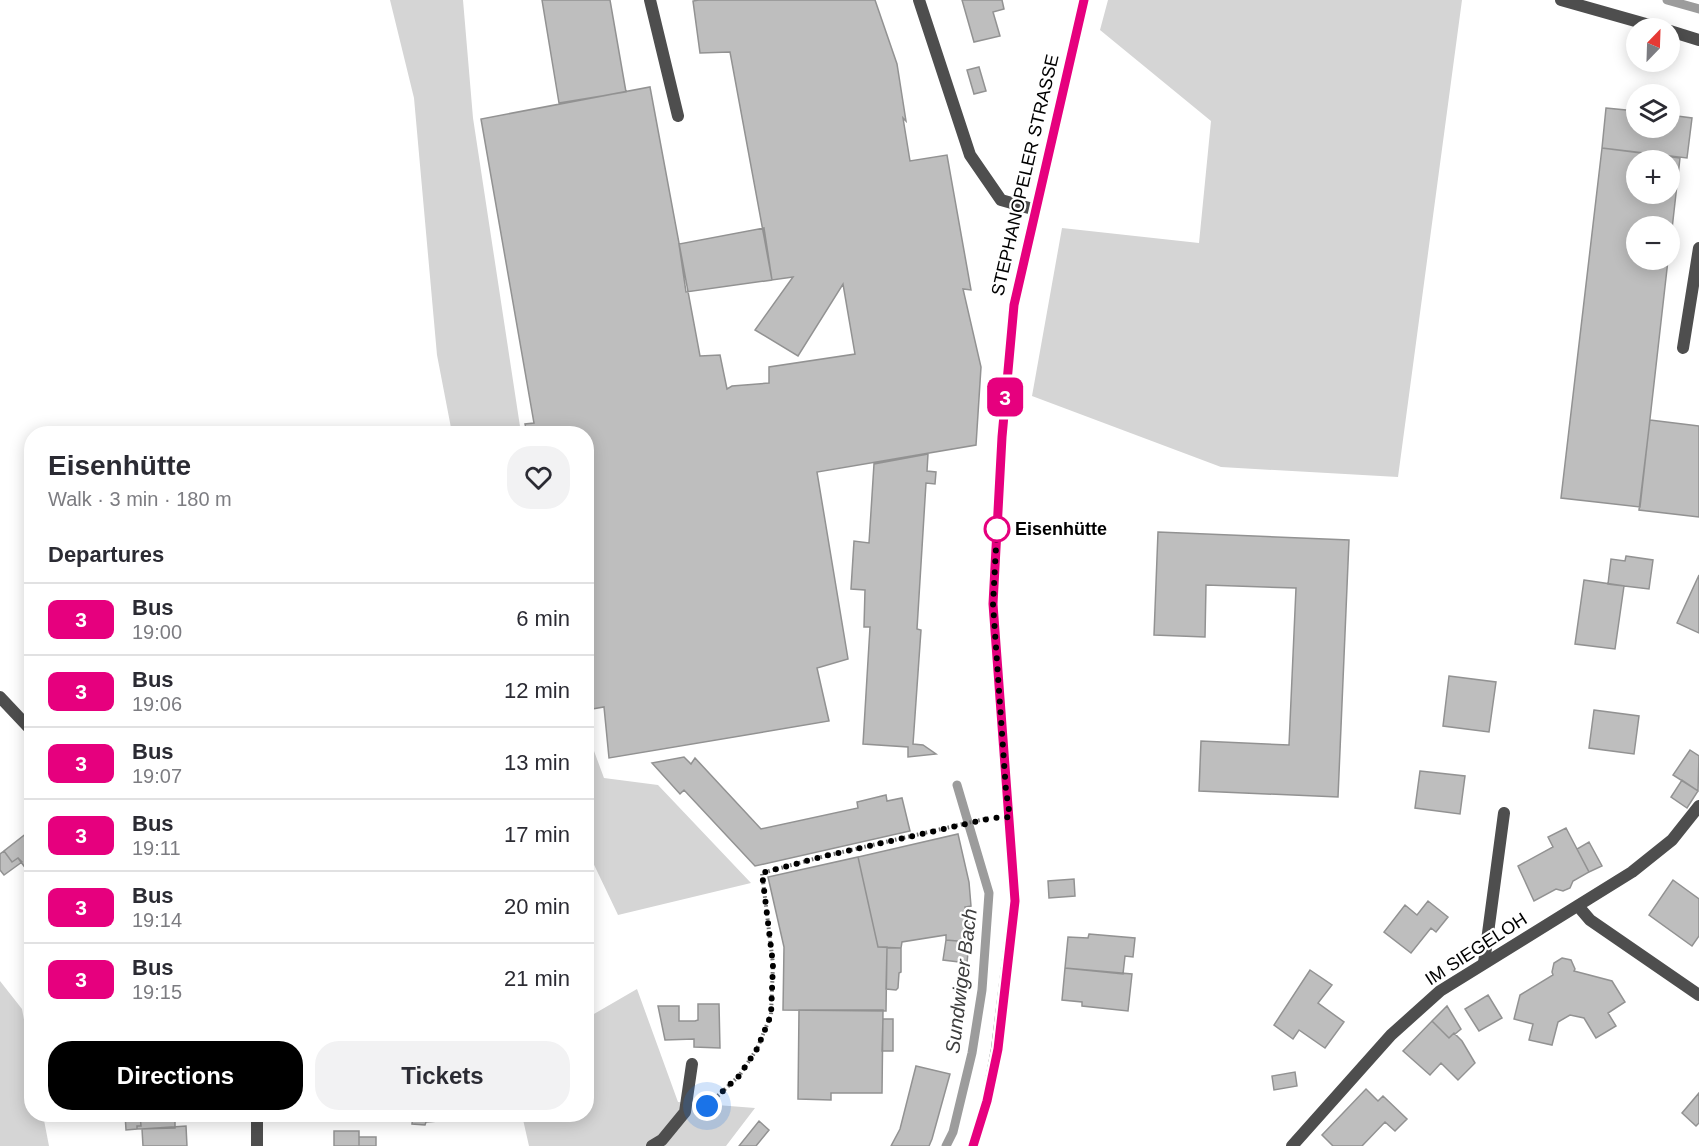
<!DOCTYPE html>
<html lang="en">
<head>
<meta charset="utf-8">
<style>
	body { margin:0; font-family:Helvetica,sans-serif; background:#f2f2f3; color:#2b2b33; height:100vh; display:flex; flex-direction:column; font-size:22px; white-space:nowrap }
	* { box-sizing:border-box; margin:0 }
	p { font-size:20px; color:#7c7c81 }
	.icon { flex:none; width:33px; height:33px; fill:none; stroke:currentColor; stroke-width:2; stroke-linecap:round; stroke-linejoin:round }
	.map { position:relative; flex:1; overflow:hidden }
	.drawer { position:absolute; left:24px; top:426px; width:570px; height:696px; display:flex; flex-direction:column; background:#fff; border-radius:24px; box-shadow:0 3px 15px #0003 }
	.drawer>* { flex:none }
	.badge { padding:0 12px; border-radius:9px; font-size:21px; line-height:39px }
	.needle { width:39px; rotate:23deg }
	.controls { position:absolute; left:1626px; top:18px; display:grid; gap:12px }
	.controls a { display:grid; place-items:center; width:54px; height:54px; border-radius:50%; background:#fff; box-shadow:0 3px 15px #0003; font-size:30px }
	.you { position:absolute; width:30px; height:30px; margin:-15px; border:4px solid #fff; border-radius:50%; background:#1a73e8; box-shadow:0 0 0 9px #1a73e833 }
	.map>.badge { position:absolute; translate:-50% -50%; box-shadow:0 0 0 3px #fff }
	h2 { padding:0 24px; font-size:22px; line-height:54px }
	.round { display:grid; place-items:center; flex:none; width:63px; height:63px; border-radius:24px; background:#f2f2f3 }
	.overview { display:flex; align-items:center; justify-content:space-between; height:102px; padding:0 24px }
	h1 { font-size:28px; font-weight:600; line-height:45px }
	.cta { display:flex; gap:12px; margin-top:auto; padding:12px 24px }
	.cta a { flex:1; height:69px; border-radius:24px; background:#000; color:#fff; font-size:24px; font-weight:600; line-height:69px; text-align:center }
	.cta a+a { background:#f2f2f3; color:#2b2b33 }
	ul { padding:0; list-style:none }
	li { display:flex; align-items:center; gap:18px; height:72px; padding:0 24px; border-top:2px solid #e1e1e2 }
	li div { flex:1 }
	li b { display:block; font-size:22px }
	li em { font-style:normal }
	li .badge { min-width:66px; font-weight:700; text-align:center }
	.map>svg:first-child { display:block }
	.green { fill:#d5d5d5 }
	.lines { fill:none; stroke-linecap:round; stroke-linejoin:round }
	.stream { stroke:#9c9c9c; stroke-width:9 }
	.building { fill:#bebebe; stroke:#929292; stroke-width:1.5; fill-rule:evenodd }
	.path { stroke:#707070; stroke-width:4; stroke-dasharray:1.5 3; stroke-linecap:butt }
	.lane { stroke:#4e4e4e; stroke-width:12 }
	.street { stroke:#4e4e4e; stroke-width:12 }
	.secondary { stroke:#1b1b1b; stroke-width:12 }
	.line-casing { stroke:#fff; stroke-width:14 }
	.line { stroke:#e6007e; stroke-width:9 }
	.walk { stroke:#000; stroke-width:6; stroke-dasharray:0 10.8 }
	.stop-dot { fill:#fff; stroke:#e6007e; stroke-width:3 }
	.labels { text-anchor:middle; dominant-baseline:central; stroke-width:4.5; stroke-linejoin:round; paint-order:stroke }
	.street-label { font-size:18px; fill:#000; stroke:#fff }
	.stop-label { font-size:18px; font-weight:bold; fill:#000; stroke:#fff; text-anchor:start }
	.water-label { font-size:20px; font-style:italic; fill:#3d3d3d; stroke:#fff }
</style>
</head>
<body>
<div class="map">
<svg width="1699" height="1146" viewBox="0 0 1699 1146">
	<rect width="100%" height="100%" fill="#fff"/>
	<path class="green" d="M390 0H463L473 118 521 433H452L437 355 414 98Z
		M1108 0H1462L1398 477 1221 467 1032 396 1062 228 1199 243 1211 121 1100 30Z
		M587 732 604 778 658 785 751 883 618 915 587 850Z
		M0 981 22 1009 31 1057 32 1114 43 1115 49 1146H0Z
		M637 989 678 1102 755 1108 726 1146H529L522 1115 586 1114 587 1018Z"/>
	<g class="lines">
		<path class="stream" d="M1667 0 1699 9
			M946 1146 953 1132 972 1053 982 990 989 893 957 785"/>
	</g>
	<path class="building" d="M542 0H610L626 92 559 103Z
		M699 0H875L897 64 906 121 903 118 910 161 947 155 971 290 963 289 981 367 976 445 817 472 848 659 817 668 829 721 609 758 604 707 587 710 586 706V434H527L525 424 534 423 481 119 650 87 700 356 720 355 727 389 732 386 769 383V367L855 354 843 284 798 356 755 330 793 277 772 280 730 52 700 53 693 1Z
		M962 0H1002L1004 9 993 12 1000 36 974 42Z
		M979 67 986 91 974 94 967 70Z
		M1606 108 1636 111V128H1670V115L1692 118 1687 158 1602 148Z
		M1602 148 1680 158 1670 247V226H1636V260H1668L1640 507 1561 498ZM1636 160H1670V194H1636Z
		M764 228 772 280 686 292 679 244Z
		M1650 420 1699 426V517L1639 510Z
		M928 454 927 471 936 472 935 484 926 483 917 629 921 630 913 744 923 745 936 754 908 757V747L863 744 870 627H864L865 590 851 589 854 541 869 543 874 464Z
		M1158 532 1349 540 1338 797 1199 791 1201 741 1289 745 1296 588 1206 585 1205 637 1154 635Z
		M1626 556 1653 560 1649 589 1608 584 1611 559 1625 561Z
		M1699 575V633L1677 623Z
		M1584 580 1624 586 1615 649 1575 644Z
		M1449 676 1496 682 1489 732 1443 726Z
		M1594 710 1639 716 1634 754 1589 748Z
		M1690 750 1699 756 1698 791 1673 775Z
		M684 757 691 764 695 758 761 829 858 808 857 802 886 795 887 801 902 798 910 831 755 866 684 790 680 794 652 763Z
		M1420 771 1465 776 1460 814 1415 808Z
		M1682 780 1698 791 1687 808 1671 797Z
		M1566 828 1589 872 1573 881 1570 888 1563 891 1556 889 1534 901 1518 866 1553 847 1548 837Z
		M32 829V877L18 858 12 862 4 851Z
		M958 834 969 882 971 906 965 907 971 932 969 942 946 940V935L902 942 901 948 878 947 858 857Z
		M1589 842 1602 866 1589 872 1577 849Z
		M4 851 12 862 18 858 22 862 4 875 0 870V854Z
		M858 857 878 947H887L886 1011 783 1010 784 947 768 877Z
		M1074 879 1075 896 1049 898 1048 881Z
		M1673 880 1699 899V936L1692 946 1649 915Z
		M1428 901 1448 917 1436 932 1431 928 1411 953 1384 932 1405 905 1417 915Z
		M1089 934 1135 938 1133 957 1125 956 1123 974 1065 968 1068 937 1088 938Z
		M946 940 969 942 967 963 943 960Z
		M887 948H901V972L899 973 898 988 896 990 886 989Z
		M1562 958 1571 960 1575 969 1574 971 1612 981 1625 1002 1608 1013 1616 1026 1596 1038 1584 1018 1570 1015 1558 1022 1552 1045 1529 1040 1533 1024 1514 1019 1520 995 1553 975 1552 972 1554 963Z
		M1065 968 1132 974 1128 1011 1082 1006V1002L1062 1000Z
		M1310 970 1332 985 1318 1003 1344 1022 1325 1048 1299 1030 1293 1039 1274 1025Z
		M1488 995 1502 1018 1479 1031 1465 1009Z
		M698 1004H719L720 1048 694 1047V1039L665 1040 658 1006H679V1021H695L698 1020Z
		M1447 1006 1461 1029 1455 1034 1454 1033 1449 1038 1432 1021Z
		M799 1010H883L882 1093H831V1100L798 1099Z
		M883 1019H893V1051H882Z
		M1432 1021 1449 1038 1454 1033 1462 1041 1475 1063 1458 1080 1441 1063 1430 1075 1403 1051Z
		M916 1066 950 1074 932 1139 929 1146H891L900 1129Z
		M1295 1072 1297 1086 1274 1090 1272 1076Z
		M1366 1089 1378 1101 1383 1096 1407 1119 1395 1131 1385 1122 1362 1146H1333L1322 1135Z
		M1699 1093V1123L1696 1126 1682 1113Z
		M125 1114H140L141 1126H137V1129L126 1130Z
		M140 1114H175V1128L137 1129V1126H141Z
		M413 1114H451V1117H438V1121L426 1122 425 1125 412 1124Z
		M759 1121 769 1130 756 1146H739Z
		M186 1126 187 1146H143L142 1129Z
		M334 1131H359V1146H334Z
		M359 1137H376V1146H359Z"/>
	<g class="lines">
		<path class="path" d="M708 1105 739 1076 757 1049 771 1015 773 964 762 873 825 856 989 818"/>
		<path class="lane" d="M650 0 678 116
			M1683 348 1699 248
			M1484 963 1504 813
			M652 1146 662 1140 685 1112 692 1064"/>
		<path class="street" d="M919 0 970 155 1001 200 1036 210
			M1561 0 1660 28
			M1670 31 1699 40
			M0 697 32 731
			M1578 906 1590 920 1699 995
			M257 1114V1146
			M1292 1146 1391 1035 1440 991 1632 872 1672 840 1699 806"/>
		<path class="secondary" d="M973 1146 987 1101 997 1049 1015 901 993 605 1002 437 1014 305 1084 0"/>
	</g>
	<g class="lines">
		<defs>
			<path id="line" d="M973 1146 987 1101 998 1049 1015 901 993 604 1002 437 1014 305 1084 0"/>
		</defs>
		<use href="#line" class="line-casing"/>
		<use href="#line" class="line"/>
		<path class="walk" d="M707 1106 739 1076 757 1049 771 1015 773 964 762 873 825 856 992 818 1010 817 1006 791 993 604 997 529"/>
	</g>
	<circle class="stop-dot" cx="997" cy="529" r="12"/>
	<g class="labels">
		<g class="street-label">
			<text transform="translate(1025 175) rotate(-77)">STEPHANOPELER STRASSE</text>
			<text transform="translate(1476 949) rotate(-33)">IM SIEGELOH</text>
		</g>
		<g class="stop-label">
			<text x="1015" y="529">Eisenhütte</text>
		</g>
		<g class="water-label">
			<text transform="translate(961 981) rotate(-83)">Sundwiger Bach</text>
		</g>
	</g>
</svg>
<div class="controls">
<a><svg class="needle" viewBox="-14 -14 28 28"><path d="M0-13l5 13h-10z" fill="#e53935"/><path d="M0 13l5-13h-10z" fill="#7c7c81"/></svg></a>
<a><svg class="icon" aria-label="layers" viewBox="0 0 24 24"><path d="M12 4l9 5-9 5-9-5zM3 14l9 5 9-5"/></svg></a>
<a>+</a>
<a>−</a>
</div>
<div class="you" style="left:707px;top:1106px"></div>
<b class="badge" style="left:1005px;top:397px;background:#e6007e;color:#fff">3</b>
<section class="drawer">
<div class="overview"><div><h1>Eisenhütte</h1><p>Walk · 3 min · 180 m</p></div><a class="round"><svg class="icon" aria-label="heart" viewBox="0 0 24 24"><path d="M12 20l-8-8c-3-5 5-10 8-4 3-6 11-1 8 4z"/></svg></a></div>
<h2>Departures</h2>
<ul>
<li><span class="badge" style="background:#e6007e;color:#fff">3</span><div><b>Bus</b><p>19:00</p></div><em>6 min</em></li>
<li><span class="badge" style="background:#e6007e;color:#fff">3</span><div><b>Bus</b><p>19:06</p></div><em>12 min</em></li>
<li><span class="badge" style="background:#e6007e;color:#fff">3</span><div><b>Bus</b><p>19:07</p></div><em>13 min</em></li>
<li><span class="badge" style="background:#e6007e;color:#fff">3</span><div><b>Bus</b><p>19:11</p></div><em>17 min</em></li>
<li><span class="badge" style="background:#e6007e;color:#fff">3</span><div><b>Bus</b><p>19:14</p></div><em>20 min</em></li>
<li><span class="badge" style="background:#e6007e;color:#fff">3</span><div><b>Bus</b><p>19:15</p></div><em>21 min</em></li>
</ul>
<div class="cta"><a>Directions</a><a>Tickets</a></div>
</section>
</div>
</body>
</html>
